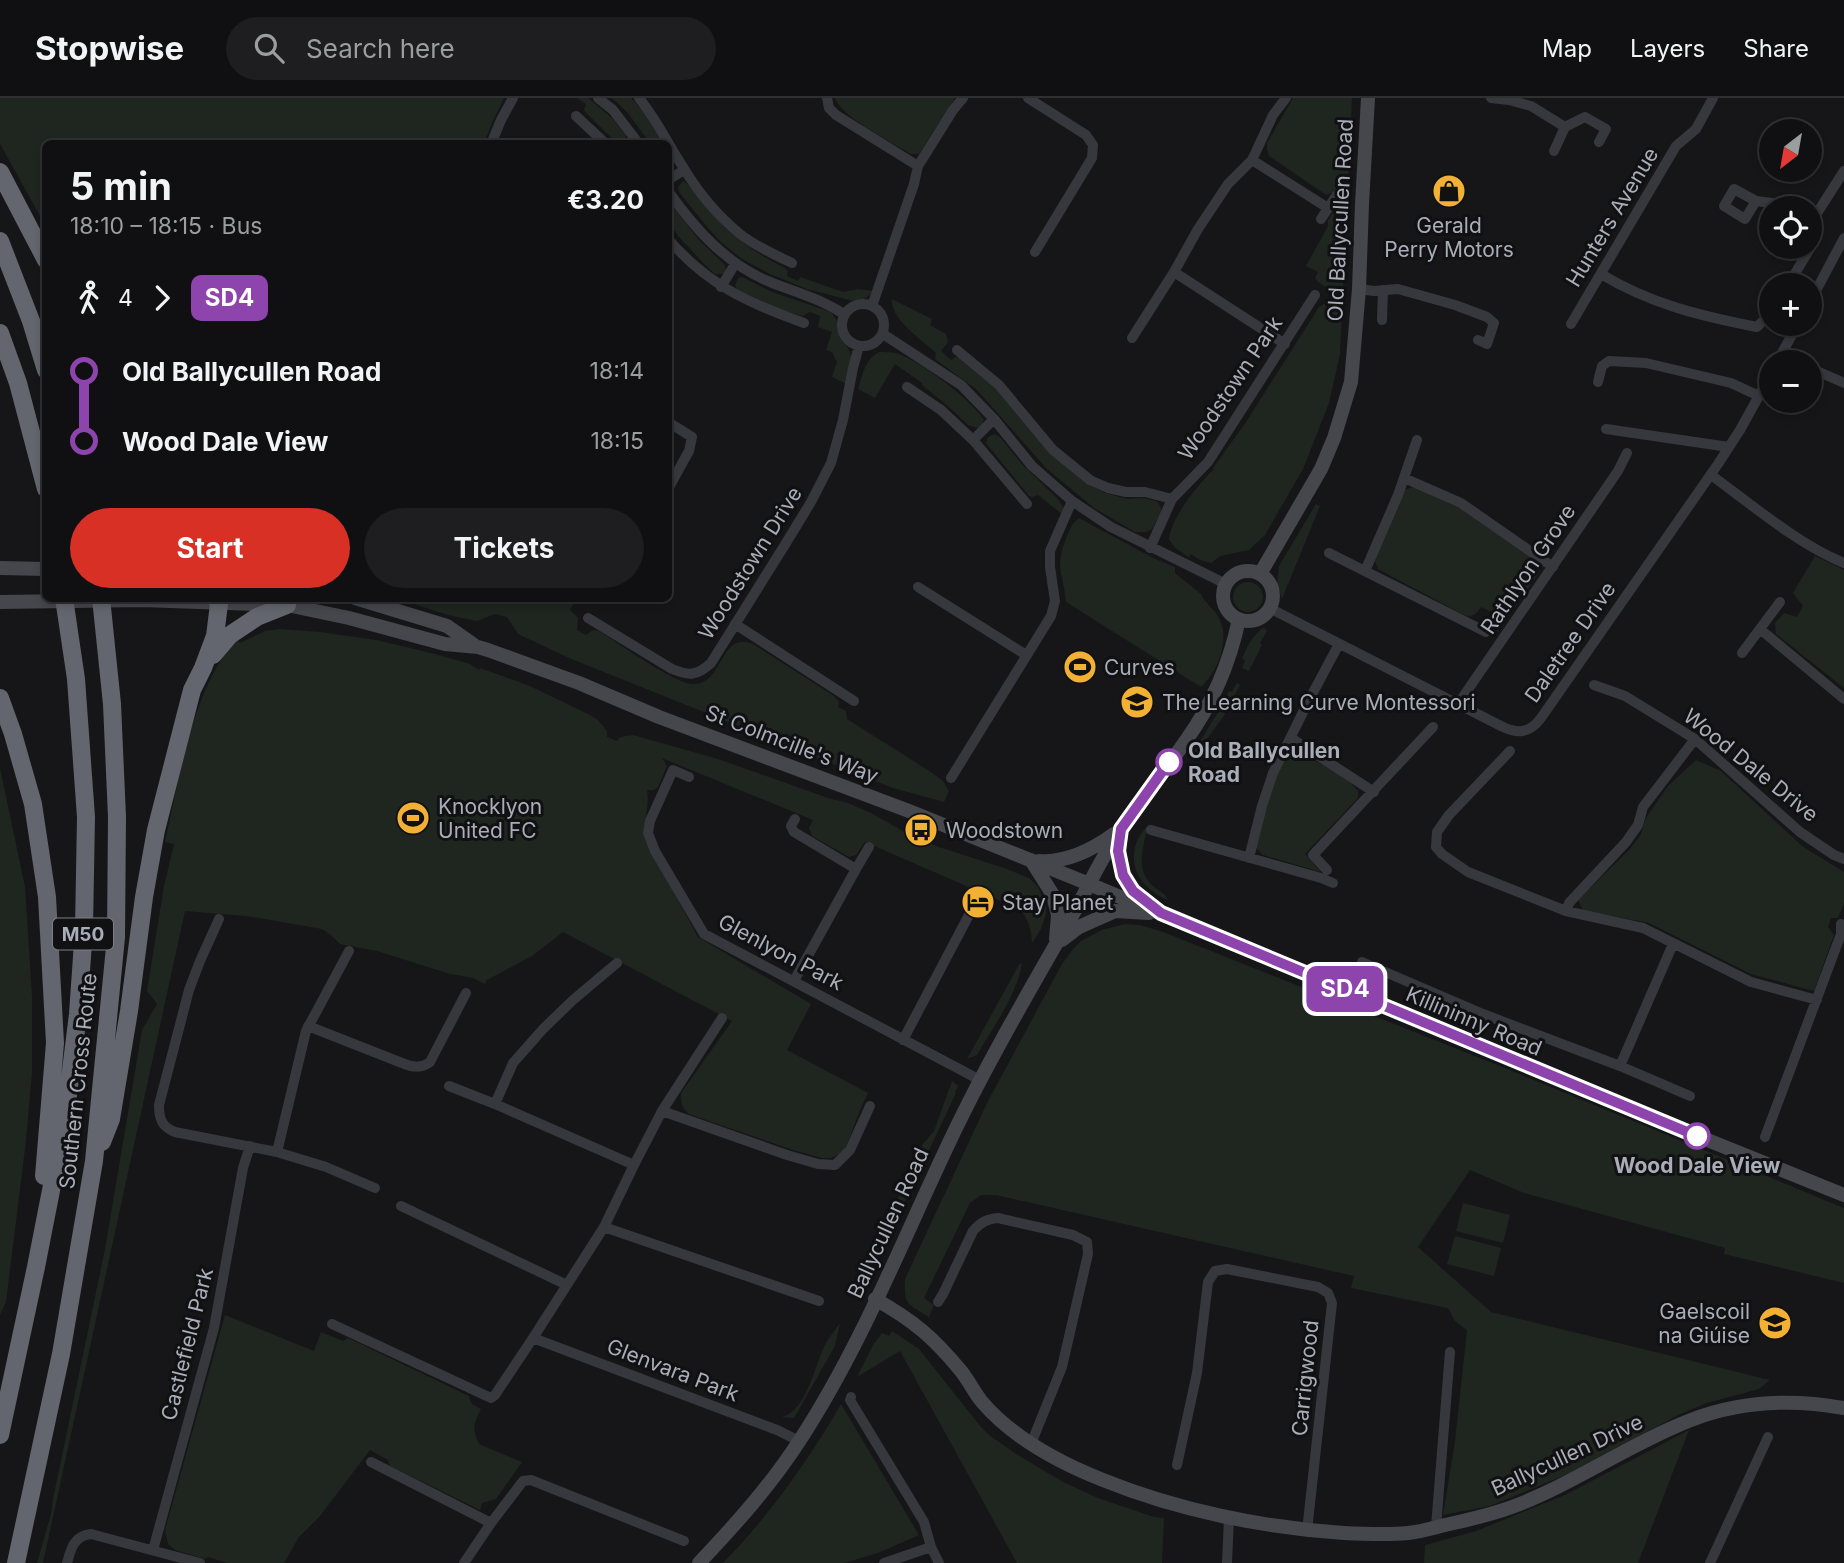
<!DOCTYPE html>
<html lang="en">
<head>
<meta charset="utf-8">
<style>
	body { margin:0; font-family:Inter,sans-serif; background:#1e1e20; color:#f1f3f6; height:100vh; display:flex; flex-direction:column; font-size:26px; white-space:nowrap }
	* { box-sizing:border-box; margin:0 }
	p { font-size:23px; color:#9c9d9f }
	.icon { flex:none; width:38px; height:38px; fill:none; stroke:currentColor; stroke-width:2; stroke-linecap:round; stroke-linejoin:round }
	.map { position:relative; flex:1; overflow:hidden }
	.details { position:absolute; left:42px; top:42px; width:630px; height:462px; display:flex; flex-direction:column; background:#101012; border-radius:10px; box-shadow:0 4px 10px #0003,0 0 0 2px #303032 }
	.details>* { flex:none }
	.badge { padding:0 14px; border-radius:10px; font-size:24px; line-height:46px }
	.needle { width:46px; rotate:211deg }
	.controls { position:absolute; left:1759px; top:21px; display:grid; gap:14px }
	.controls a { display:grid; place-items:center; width:63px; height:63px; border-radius:50%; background:#101012; box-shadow:0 4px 10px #0003,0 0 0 2px #303032; font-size:35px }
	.map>.badge { position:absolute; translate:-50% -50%; box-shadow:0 0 0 4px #fff }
	.legs { display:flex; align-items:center; gap:10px; height:77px; padding:0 28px; font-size:23px }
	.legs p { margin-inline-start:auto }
	.headline { display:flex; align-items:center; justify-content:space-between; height:119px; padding:0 28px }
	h1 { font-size:38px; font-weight:700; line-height:52px }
	.button { display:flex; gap:14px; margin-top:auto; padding:14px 28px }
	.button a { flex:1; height:80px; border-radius:42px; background:#d93025; color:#fff; font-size:28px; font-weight:700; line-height:80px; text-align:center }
	.button a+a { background:#1e1e20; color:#f1f3f6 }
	ul { padding:0 28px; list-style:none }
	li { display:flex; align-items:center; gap:24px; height:70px; font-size:26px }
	li i { display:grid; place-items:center; width:10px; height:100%; margin:0 9px; background:currentColor }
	li i::after { content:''; width:18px; height:18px; margin:-9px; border:5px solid; border-radius:50%; background:#101012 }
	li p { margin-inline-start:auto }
	li:first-child i { background:linear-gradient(#0000 50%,currentColor 0) }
	li:last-child i { background:linear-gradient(currentColor 50%,#0000 0) }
	header { display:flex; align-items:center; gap:42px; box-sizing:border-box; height:98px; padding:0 35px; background:#101012; border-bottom:2px solid #303032 }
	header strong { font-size:33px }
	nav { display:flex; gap:38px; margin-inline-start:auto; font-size:24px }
	.search { width:490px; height:63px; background:#1e1e20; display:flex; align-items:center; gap:18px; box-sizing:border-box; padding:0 24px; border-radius:38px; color:#9c9d9f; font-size:26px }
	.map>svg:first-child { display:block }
	.green { fill:#1e261f }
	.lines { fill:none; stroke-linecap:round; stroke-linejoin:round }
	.street { stroke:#37383d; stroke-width:10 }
	.secondary { stroke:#45474d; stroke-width:14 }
	.highway { stroke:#63666e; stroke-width:18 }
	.line-1-casing { stroke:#fff; stroke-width:16 }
	.line-1 { stroke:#8e44ad; stroke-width:10 }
	.stop-1-dot { fill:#fff; stroke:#8e44ad; stroke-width:3.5 }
	.labels { text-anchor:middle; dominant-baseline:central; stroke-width:6; stroke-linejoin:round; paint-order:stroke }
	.shield { fill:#111113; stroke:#7b7e86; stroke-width:2 }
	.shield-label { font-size:19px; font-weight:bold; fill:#a8adb8 }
	.street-label { font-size:21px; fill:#a8adb8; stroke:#111113 }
	.poi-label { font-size:21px; fill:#a8adb8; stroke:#111113; text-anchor:start }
	.stop-label { font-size:21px; font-weight:bold; fill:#a8adb8; stroke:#111113; text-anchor:start }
</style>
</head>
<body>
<header>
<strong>Stopwise</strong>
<div class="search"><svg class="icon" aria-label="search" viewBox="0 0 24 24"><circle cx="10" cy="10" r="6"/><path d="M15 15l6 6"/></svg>Search here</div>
<nav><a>Map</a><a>Layers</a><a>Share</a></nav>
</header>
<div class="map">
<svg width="1844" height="1465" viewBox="0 0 1844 1465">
	<rect width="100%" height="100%" fill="#161618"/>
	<path class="green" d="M0 0H504L492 25 484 45 46 46 45 127 0 46Z
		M577 0H588L613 21 625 36 626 39 623 44 617 45 586 15 584 12 586 6Z
		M612 0H631L652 23 666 45H650L627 14Z
		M835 0H955L919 56H911C893 45 841 19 835 0Z
		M1293 0H1352L1340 256 1329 305 1303 371 1265 437 1249 452 1220 458 1211 465 1200 462 1191 456 1189 459 1175 450 1169 441C1172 418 1197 388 1214 371L1213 370 1246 324 1319 209 1327 204 1330 205 1336 196 1318 184 1315 180 1318 174 1306 168 1328 128V122L1342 101 1331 95 1326 97 1269 58 1267 51V45Z
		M683 83C694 88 714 118 724 129 742 146 763 159 785 170L788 174 787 178 798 183 800 179 843 194 858 191 874 193 865 201 853 203 807 191 770 176 742 161 722 145 708 130 679 94 678 89Z
		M668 103 700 143 725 167 726 172 723 176H715L707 169 679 139 669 125Z
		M742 179 772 194 831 214 837 223 839 235 850 254 851 260 847 286 832 279 837 264 832 254 826 252 832 234 818 229 820 218 810 214 803 218 784 213 737 192 735 187 738 180Z
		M892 201 932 221 930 227 946 236 948 244 941 253 951 262 955 259H960L995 289 1085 384 1105 395 1127 401 1143 400 1156 403 1159 406 1161 410V415L1152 431 1146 434H1135L1094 410 1047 371 977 292 935 261 936 255C922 242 890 221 892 201Z
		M879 254C885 254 890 254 896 255 919 262 971 301 984 322L981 328 978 330 968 327 948 308 923 288 921 284 895 266 875 300 858 291C863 276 864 263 879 254Z
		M995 336 1001 340 1021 365 1058 401 1063 409V417L1038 397 1032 399 1029 398 986 345 988 339Z
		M1413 389C1455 400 1500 437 1536 462 1540 467 1540 470 1538 476L1495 537 1487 532 1496 516 1481 509C1476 516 1473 520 1464 517L1378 471 1375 464 1376 455 1404 392Z
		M1316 406 1320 408 1282 501 1277 487 1279 468Z
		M1079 420 1155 461 1175 469V475L1201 496C1204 504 1213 510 1218 518 1231 540 1219 572 1201 589L1066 504C1063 474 1054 469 1067 438 1070 431 1072 425 1079 420Z
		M1815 458 1844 472V590L1776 536 1775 525 1784 515 1797 519 1803 508 1793 495Z
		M1233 499a15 15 0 1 1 30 0a15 15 0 1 1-30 0Z
		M398 501H571L575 503 570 512 578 520 577 532 586 537 593 532 599 533C618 545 675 586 693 586 724 587 719 532 753 546L834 598 839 604 838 609 846 613 847 621 931 674 943 683 949 693 944 704 893 690 569 560 518 536 507 519 495 516 477 523 448 517Z
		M1264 529 1267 533 1260 545 1262 547 1249 573 1242 570 1245 563 1242 560C1248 547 1252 538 1264 529Z
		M280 531 320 534 376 542 435 556 470 566 479 572 480 570 530 588 590 617 598 622 607 633V639L617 643 620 639 633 637 718 661 828 700 848 705 871 715 908 736 939 749 1007 771 1029 780 1038 789 1046 809V816L1041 831 1032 845C1032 834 1028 818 1019 811L865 744 856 757 849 759 812 738 809 730 813 722 662 660 667 668 658 689 654 692H647C650 711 642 725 647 744L698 839 811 906 787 952 868 995C858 1014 853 1033 844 1054L831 1060H822L793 1052 689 1016C682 1010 680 1004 681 995L732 923 563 834 532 858 487 882 485 886 473 880 450 876 377 853 340 846 331 837 322 831 246 818 185 813 43 1465H37L51 1416 53 1401 105 1151 142 932 157 906 147 893 164 788 174 746 165 744C177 691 186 631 210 582 217 567 226 554 236 541L240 545 265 533Z
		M1237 585 1240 587 1223 619 1192 661 1190 659 1217 616 1229 593 1232 594Z
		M1293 653H1298L1346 680 1358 693V700L1305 756 1321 774 1263 757 1256 750C1263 725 1273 669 1293 653Z
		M1696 662 1721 673 1802 748 1844 774V805L1838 820H1831L1828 829 1834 837 1814 893 1751 876 1649 825 1583 812 1578 802 1628 753 1640 738 1646 720 1668 688Z
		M0 670 25 789 32 898V974L26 1043 6 1204 0 1217Z
		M1150 724C1144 743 1134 771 1152 787 1158 793 1165 794 1168 802 1146 793 1129 774 1135 749 1137 740 1145 731 1150 724Z
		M1125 826 1140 827 1163 834 1500 968 1844 1110V1185L1724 1156 1725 1150 1524 1095 1470 1072 1418 1149 1491 1214 1770 1282 1759 1291 1707 1305 1680 1316 1575 1373 1490 1408 1443 1417 1455 1343 1467 1232 1455 1223 1448 1210 1351 1190 1354 1178 996 1097H981L970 1105 924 1200 934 1207 929 1219C907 1205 904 1208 905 1181L988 1003 1062 866 1073 851 1081 843 1102 832Z
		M1020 865 1022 866C1016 899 993 929 977 957L967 961Z
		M952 983 958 988 955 994 956 995 896 1122 875 1160 867 1168 923 1046 934 1033Z
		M1463 1105 1510 1117 1503 1145 1456 1133Z
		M1455 1138 1501 1150 1494 1178 1447 1166Z
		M225 1217 314 1253 321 1234 343 1243 348 1240 469 1298 472 1306 481 1311C473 1327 472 1330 479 1346L522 1364 496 1401 482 1405 480 1412 390 1368 388 1362 370 1352 320 1418 299 1439 284 1465H227L208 1459 205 1461 175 1452 168 1446 165 1432Z
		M840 1225 835 1248 794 1320 782 1319C808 1312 815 1264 827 1243 831 1237 836 1231 840 1225Z
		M892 1233 919 1251 981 1329 989 1337 1016 1356 1063 1384 1098 1400 1154 1419 1164 1420 1162 1465H1017L900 1253 857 1279 873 1247 882 1235 889 1238Z
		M841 1306 919 1437 878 1455 844 1465H723C769 1418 808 1363 841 1306Z
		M1689 1332 1638 1465H1424L1425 1447 1476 1433 1565 1397Z"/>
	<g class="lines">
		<path class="street" d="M598 0 613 12 639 46
			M639 0C657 22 668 46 683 69 698 94 718 118 740 136 755 148 775 157 792 165
			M827 0 829 10 836 17 918 68
			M1028 0 1086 37 1093 47 1092 60 1035 154
			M1491 0 1509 2 1531 8 1565 29
			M576 18 606 46
			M491 46 501 22 513 0
			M1554 53 1565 29 1585 19 1606 31 1599 44
			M1252 62 1328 110
			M668 82 684 72
			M1734 91 1756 103 1745 121 1724 108Z
			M668 93C695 131 726 166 770 184 795 194 822 201 845 217
			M1756 103 1772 105 1791 110
			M1321 121 1336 98
			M668 141C708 187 748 205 804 225
			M1174 174 1285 246
			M1601 176C1650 206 1701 218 1757 229L1771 215
			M1788 187 1814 144 1812 123 1844 73
			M721 189 735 166
			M1359 191 1374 193 1398 191 1455 207 1487 219 1494 225 1487 246 1478 242
			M1810 204 1844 140
			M842 227a21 21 0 1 1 42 0a21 21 0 1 1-42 0Z
			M872 208 914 86 918 68 953 12 963 0
			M1382 222 1383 192
			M1571 226 1676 48 1696 31 1713 0
			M883 236 961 287 994 321 1032 368 1072 403 1111 429 1226 486
			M1132 240 1174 174 1198 131 1228 86 1252 62 1273 17 1286 0
			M957 252 999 287 1053 352 1090 382 1108 390 1126 394H1145L1172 401
			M1777 264 1798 226
			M1810 270 1844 285
			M1598 284 1602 268 1609 263 1646 265 1731 285 1759 298
			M907 289 941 312 973 342 1027 406
			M668 324 692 339 689 353 668 391
			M1606 331 1729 349
			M973 342 994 321
			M1711 377C1751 406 1799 447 1844 465
			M1404 380 1461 405 1553 469
			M1150 450 1172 401 1208 364 1315 197
			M1329 455 1486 534
			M1365 473 1398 397 1417 342
			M918 489 1026 557
			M1269 510 1501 628C1517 636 1529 636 1541 620L1718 366 1740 332 1771 276
			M588 520 672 571C689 578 697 578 711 565L786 445 811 404 831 365 843 322 853 270 859 248
			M735 526 854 603
			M1760 531 1844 601
			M1742 555 1780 504
			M1594 587 1625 598 1695 641 1800 734 1834 757 1844 761
			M1458 606 1618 373 1627 355
			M1291 640 1374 694
			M1510 653 1449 717 1437 734 1436 749 1442 756 1468 774 1566 813 1643 830 1751 884 1817 902
			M689 679 673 672 650 723 648 735 655 753 704 836 980 982
			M951 680 1051 518 1055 503 1050 469V453L1072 403
			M1151 732 1321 780 1333 785
			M1249 760 1262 708 1273 675 1309 602 1339 546
			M856 771 869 749
			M1327 772 1313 757 1433 629
			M1566 813 1569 805 1626 744 1638 727 1643 709 1695 641
			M219 821 200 863 189 892 159 1007C159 1021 162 1029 175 1034L277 1054 326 1069 375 1090
			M1362 864 1483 916 1620 968 1690 998
			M794 883 856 771 794 734 791 728 795 721
			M722 920 662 1013 634 1067 604 1129 533 1240 777 1332 799 1343
			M308 928 402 965C412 969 421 971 430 964L466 895
			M903 942 979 798
			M1620 968 1673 846
			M449 988 495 1006 634 1067
			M495 1006 513 965 543 931 573 902 617 865
			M662 1013 787 1057 818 1066 835 1067 850 1052 870 1008
			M1765 1039 1841 836V826
			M277 1054 306 933 349 853
			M401 1108 567 1187
			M604 1129 819 1203
			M938 1204 943 1196 973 1133C981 1124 987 1121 998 1120L1073 1137 1087 1144 1088 1156 1062 1269 1031 1346
			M332 1226 491 1300 495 1297 533 1240
			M851 1299 850 1302 924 1424 931 1449 939 1465
			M371 1364 491 1425
			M1177 1367 1197 1275 1208 1184 1215 1173 1227 1171 1318 1189 1328 1195 1332 1205 1307 1433
			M1436 1429 1450 1254
			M153 1452 214 1230 243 1070 250 1048
			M67 1465C71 1450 74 1438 91 1436L200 1465
			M464 1465 491 1425 523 1383 531 1382 684 1443
			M884 1465 931 1449
			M1227 1465 1229 1420
			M1710 1465 1768 1339"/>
		<path class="secondary" d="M0 470 46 471
			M1223 498a25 25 0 1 1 50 0a25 25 0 1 1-50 0Z
			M1260 476 1321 371 1334 340 1351 284 1359 191 1362 106 1368 0
			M355 500 447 528 474 547
			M0 504 142 502 287 507 349 520 445 546 478 549 488 552 579 585 659 619 909 713 1089 786 1571 987 1844 1097
			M1121 736C1116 768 1121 784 1147 804
			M1031 762 1053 797 1058 817 1056 841
			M1039 763C1067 765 1092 752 1114 736
			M1062 842 1079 829 1115 813 1149 815
			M875 1201C914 1223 933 1239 961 1273 969 1283 974 1294 982 1304 1013 1340 1060 1365 1103 1382 1177 1412 1264 1430 1344 1435 1365 1436 1387 1437 1408 1435 1420 1434 1433 1430 1445 1427 1468 1422 1490 1417 1512 1409 1574 1386 1629 1346 1691 1322 1740 1303 1793 1301 1844 1310
			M699 1465C735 1427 771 1387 800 1342 864 1244 906 1133 957 1028 991 958 1030 892 1068 825 1080 805 1090 783 1102 762 1126 719 1159 682 1187 641 1212 606 1230 564 1239 521"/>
		<path class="highway" d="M0 74 46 162
			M0 143 31 223 46 272
			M0 235 18 285 46 391
			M213 557 230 537 257 519 287 507
			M0 600 13 636 33 706 47 799 55 945 44 1078
			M102 1044 111 1021 129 913 144 799 156 732 192 592 203 570 215 538 219 506 216 500
			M0 1337 36 1169 65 1021 78 916 84 830 86 719 76 581 64 500
			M16 1465 61 1256 94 1063 116 839 117 719 112 606 101 500"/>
	</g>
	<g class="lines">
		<defs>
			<path id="line-1" d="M1169 664 1121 731 1118 753 1123 777 1133 793 1161 815 1697 1038"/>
		</defs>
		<use href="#line-1" class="line-1-casing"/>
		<use href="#line-1" class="line-1"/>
	</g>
	<defs>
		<symbol id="shop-disc" viewBox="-11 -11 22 22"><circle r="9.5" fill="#f2b134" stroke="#111113"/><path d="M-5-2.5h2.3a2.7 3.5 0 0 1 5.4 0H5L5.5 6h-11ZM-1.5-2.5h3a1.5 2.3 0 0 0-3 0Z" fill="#111"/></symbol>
		<symbol id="stadium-disc" viewBox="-11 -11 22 22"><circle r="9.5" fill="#f2b134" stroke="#111113"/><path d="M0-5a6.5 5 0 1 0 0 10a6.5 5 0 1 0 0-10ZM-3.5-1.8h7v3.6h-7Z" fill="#111"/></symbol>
		<symbol id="school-disc" viewBox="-11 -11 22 22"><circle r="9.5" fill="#f2b134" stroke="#111113"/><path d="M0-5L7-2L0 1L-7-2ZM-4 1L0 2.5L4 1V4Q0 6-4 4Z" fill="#111"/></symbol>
		<symbol id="bus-disc" viewBox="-11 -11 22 22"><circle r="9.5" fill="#f2b134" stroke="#111113"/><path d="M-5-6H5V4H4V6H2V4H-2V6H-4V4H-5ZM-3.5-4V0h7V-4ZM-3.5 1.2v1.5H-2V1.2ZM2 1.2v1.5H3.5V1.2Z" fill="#111"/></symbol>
		<symbol id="hotel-disc" viewBox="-11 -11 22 22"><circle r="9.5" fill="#f2b134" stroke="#111113"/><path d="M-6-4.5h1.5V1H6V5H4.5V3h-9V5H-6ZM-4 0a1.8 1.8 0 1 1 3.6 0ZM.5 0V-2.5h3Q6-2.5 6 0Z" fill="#111"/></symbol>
	</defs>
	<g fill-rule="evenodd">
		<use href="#shop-disc" x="1430" y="74" width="38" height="38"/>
		<use href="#stadium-disc" x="1061" y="550" width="38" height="38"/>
		<use href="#school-disc" x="1118" y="585" width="38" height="38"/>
		<use href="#stadium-disc" x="394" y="701" width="38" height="38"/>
		<use href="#bus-disc" x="902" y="713" width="38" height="38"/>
		<use href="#hotel-disc" x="959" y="785" width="38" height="38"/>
		<use href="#school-disc" x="1756" y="1206" width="38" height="38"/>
	</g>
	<g class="stop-1-dot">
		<circle cx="1169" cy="664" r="12"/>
		<circle cx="1697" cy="1038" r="12"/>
	</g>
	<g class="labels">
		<rect class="shield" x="53" y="820.5" width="60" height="31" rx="5"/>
		<g class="shield-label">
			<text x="83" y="836">M50</text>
		</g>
		<g class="street-label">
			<text transform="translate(1612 119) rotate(-59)">Hunters Avenue</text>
			<text transform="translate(1340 122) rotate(-87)">Old Ballycullen Road</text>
			<text transform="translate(1230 290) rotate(-56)">Woodstown Park</text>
			<text transform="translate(750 465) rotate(-58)">Woodstown Drive</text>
			<text transform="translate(1528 471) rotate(-56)">Rathlyon Grove</text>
			<text transform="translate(1570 544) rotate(-55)">Daletree Drive</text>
			<text transform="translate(792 646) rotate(21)">St Colmcille's Way</text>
			<text transform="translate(1751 667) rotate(39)">Wood Dale Drive</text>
			<text transform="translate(781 854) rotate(28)">Glenlyon Park</text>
			<text transform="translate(1474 923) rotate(23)">Killininny Road</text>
			<text transform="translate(78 983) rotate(-84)">Southern Cross Route</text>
			<text transform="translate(888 1125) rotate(-65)">Ballycullen Road</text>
			<text transform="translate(187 1246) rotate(-76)">Castlefield Park</text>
			<text transform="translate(673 1272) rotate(21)">Glenvara Park</text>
			<text transform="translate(1305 1280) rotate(-84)">Carrigwood</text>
			<text transform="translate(1567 1357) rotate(-25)">Ballycullen Drive</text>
		</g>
		<g class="poi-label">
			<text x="1449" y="127" text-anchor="middle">Gerald<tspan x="1449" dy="24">Perry Motors</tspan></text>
			<text x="1104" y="569">Curves</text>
			<text x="1162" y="604">The Learning Curve Montessori</text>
			<text x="438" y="708">Knocklyon<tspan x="438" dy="24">United FC</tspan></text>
			<text x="946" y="732">Woodstown</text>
			<text x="1002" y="804">Stay Planet</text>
			<text x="1750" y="1213" text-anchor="end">Gaelscoil<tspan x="1750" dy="24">na Giúise</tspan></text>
		</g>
		<g class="stop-label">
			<text x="1188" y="652">Old Ballycullen<tspan x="1188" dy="24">Road</tspan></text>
			<text x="1697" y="1067" text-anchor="middle">Wood Dale View</text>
		</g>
	</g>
</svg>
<div class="controls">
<a><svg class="needle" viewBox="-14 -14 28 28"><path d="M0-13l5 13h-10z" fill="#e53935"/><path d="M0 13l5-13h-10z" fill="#9c9d9f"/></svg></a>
<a><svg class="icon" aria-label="locate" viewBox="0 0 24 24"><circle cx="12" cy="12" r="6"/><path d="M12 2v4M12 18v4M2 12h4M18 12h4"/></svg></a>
<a>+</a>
<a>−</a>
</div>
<b class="badge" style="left:1345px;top:891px;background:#8e44ad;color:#fff">SD4</b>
<section class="details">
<div class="headline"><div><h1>5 min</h1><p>18:10 – 18:15 · Bus</p></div><b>€3.20</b></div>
<div class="legs"><svg class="icon" aria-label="walk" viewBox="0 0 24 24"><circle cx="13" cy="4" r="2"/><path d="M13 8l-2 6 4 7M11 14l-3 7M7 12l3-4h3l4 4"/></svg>4<svg class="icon" aria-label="forward" viewBox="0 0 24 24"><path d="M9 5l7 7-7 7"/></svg><b class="badge" style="background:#8e44ad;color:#fff">SD4</b></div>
<ul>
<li><i style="color:#8e44ad"></i><b>Old Ballycullen Road</b><p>18:14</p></li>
<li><i style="color:#8e44ad"></i><b>Wood Dale View</b><p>18:15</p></li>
</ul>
<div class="button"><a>Start</a><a>Tickets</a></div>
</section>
</div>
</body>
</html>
